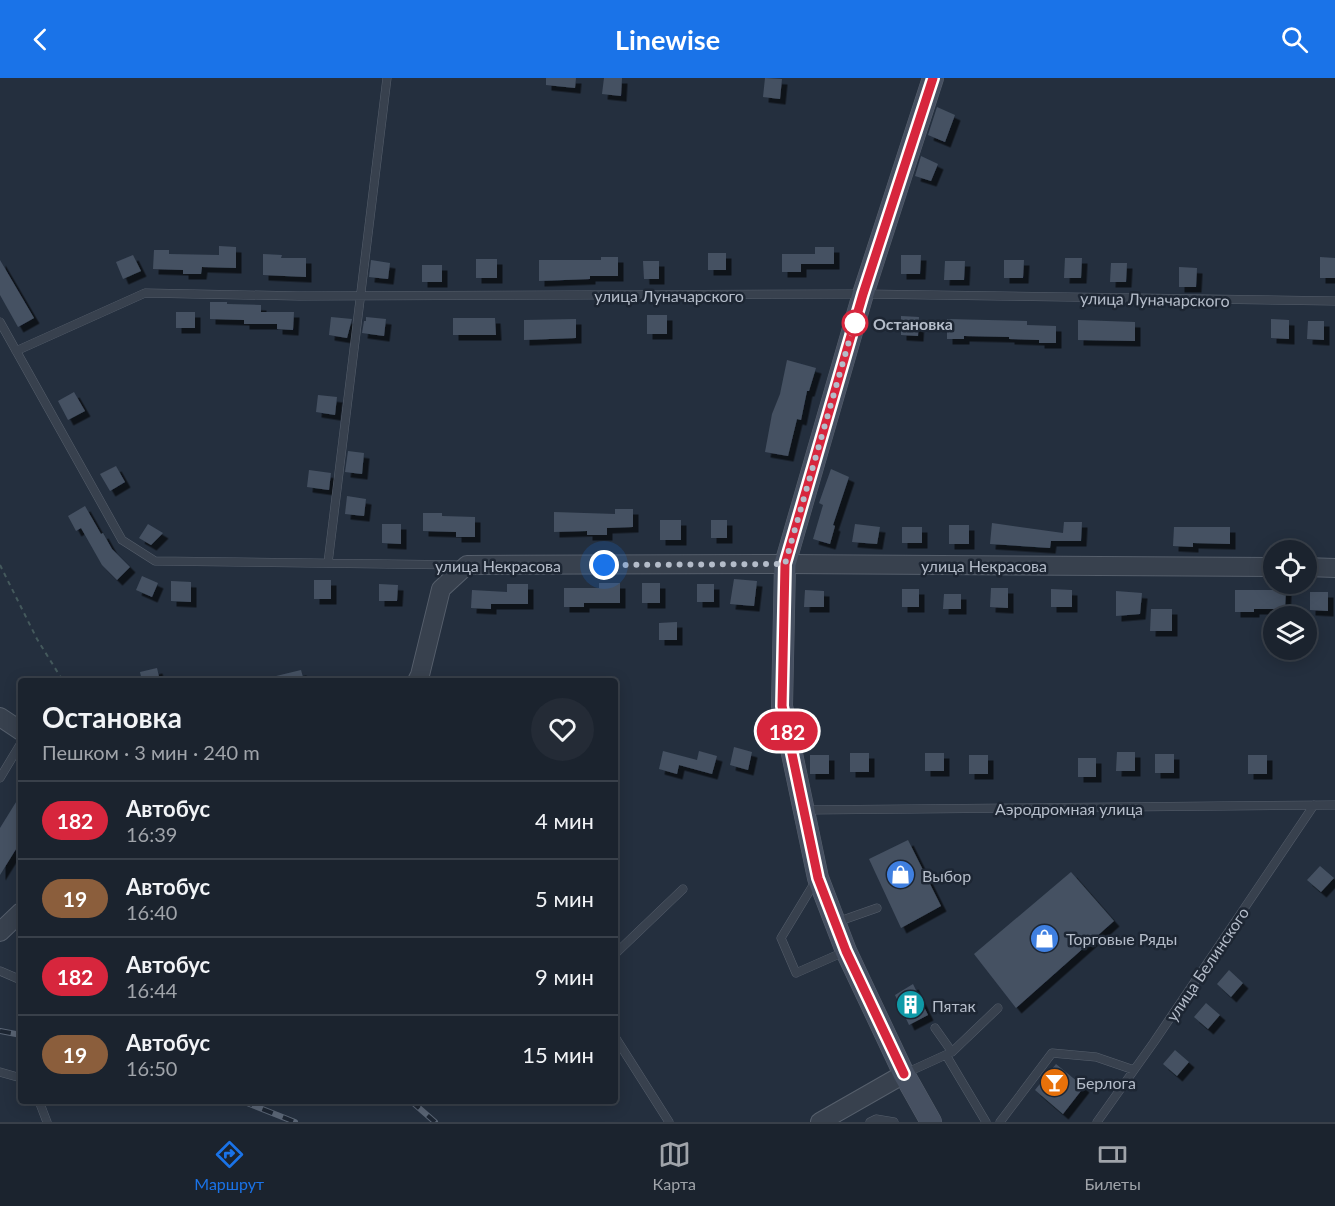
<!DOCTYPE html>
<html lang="ru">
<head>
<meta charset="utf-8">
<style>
	body { margin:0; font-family:Lato,sans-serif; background:#242b36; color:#f1f3f6; height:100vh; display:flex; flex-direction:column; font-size:22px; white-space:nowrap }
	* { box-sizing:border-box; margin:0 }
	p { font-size:20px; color:#a0a4aa }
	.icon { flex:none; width:33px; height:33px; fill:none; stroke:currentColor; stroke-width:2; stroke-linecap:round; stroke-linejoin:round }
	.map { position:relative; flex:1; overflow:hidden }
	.side { position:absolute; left:18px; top:600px; width:600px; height:426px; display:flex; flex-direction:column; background:#1b232e; border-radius:6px; box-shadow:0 3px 15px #0003,0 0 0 2px #39404a }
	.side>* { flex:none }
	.badge { padding:0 12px; border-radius:20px; font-size:21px; line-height:39px }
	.controls { position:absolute; left:1263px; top:462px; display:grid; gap:12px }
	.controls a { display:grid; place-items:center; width:54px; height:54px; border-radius:50%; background:#1b232e; box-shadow:0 3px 15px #0003,0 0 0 2px #39404a; font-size:30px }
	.you { position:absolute; width:30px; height:30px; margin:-15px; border:4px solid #fff; border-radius:50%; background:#1a73e8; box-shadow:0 0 0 9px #1a73e833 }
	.map>.badge { position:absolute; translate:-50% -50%; box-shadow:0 0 0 3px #fff }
	.round { display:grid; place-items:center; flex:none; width:63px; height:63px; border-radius:32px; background:#242b36 }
	.summary { display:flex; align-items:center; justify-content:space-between; height:102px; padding:0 24px }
	h1 { font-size:28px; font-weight:700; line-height:45px }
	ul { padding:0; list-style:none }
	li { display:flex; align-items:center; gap:18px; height:78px; padding:0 24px; border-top:2px solid #39404a }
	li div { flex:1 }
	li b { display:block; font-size:22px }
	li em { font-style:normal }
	li .badge { min-width:66px; font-weight:700; text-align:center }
	header { display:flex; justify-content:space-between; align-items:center; height:78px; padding:0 24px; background:#1a73e8; color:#fff; font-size:27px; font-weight:700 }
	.menu { display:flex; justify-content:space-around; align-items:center; height:84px; border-top:2px solid #39404a; background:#1b232e; font-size:16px; color:#a0a4aa }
	.menu a { display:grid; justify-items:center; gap:3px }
	.menu .selected { color:#1a73e8 }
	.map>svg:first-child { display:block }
	.building { fill:#455162; filter:url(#shadow) }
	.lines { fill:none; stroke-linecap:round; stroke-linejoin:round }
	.service-casing { stroke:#565f6c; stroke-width:9 }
	.tertiary-casing { stroke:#565f6c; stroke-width:20 }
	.secondary-casing { stroke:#565f6c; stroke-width:22 }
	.path { stroke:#44595c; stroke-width:2; stroke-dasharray:4.5 4.5; stroke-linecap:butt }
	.service { stroke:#38414e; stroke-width:8 }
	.tertiary { stroke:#38414e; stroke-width:18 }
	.secondary { stroke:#465061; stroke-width:21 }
	.rail-casing { stroke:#5a6575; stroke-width:6 }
	.rail { stroke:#1d2633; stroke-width:4; stroke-dasharray:11; stroke-linecap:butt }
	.line-casing { stroke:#fff; stroke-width:14 }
	.line { stroke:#d7263d; stroke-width:9 }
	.walk { stroke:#b4bcc9; stroke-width:6; stroke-dasharray:0 10.8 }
	.stop-dot { fill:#fff; stroke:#d7263d; stroke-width:3 }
	.labels { text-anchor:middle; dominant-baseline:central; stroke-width:5; stroke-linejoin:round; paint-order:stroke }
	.street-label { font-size:16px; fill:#b4bcc9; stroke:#1d2633 }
	.stop-label { font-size:16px; font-weight:bold; fill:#b4bcc9; stroke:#1d2633; text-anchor:start }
	.poi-label { font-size:16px; fill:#b4bcc9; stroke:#1d2633; text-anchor:start }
</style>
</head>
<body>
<header><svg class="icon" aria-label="back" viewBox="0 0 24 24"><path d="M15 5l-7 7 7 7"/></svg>Linewise<svg class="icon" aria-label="search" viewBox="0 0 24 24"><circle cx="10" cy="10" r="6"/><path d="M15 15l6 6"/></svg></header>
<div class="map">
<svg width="1335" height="1044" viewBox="0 0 1335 1044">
	<defs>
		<filter id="shadow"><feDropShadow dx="5.5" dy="5.5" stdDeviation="0" flood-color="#0009"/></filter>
	</defs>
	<rect width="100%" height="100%" fill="#242f3e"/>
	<path class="building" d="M546 0H576L575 10 546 7Z
		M604 0H622L621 18 602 16Z
		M765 0 782 1 780 21 763 19Z
		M937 29 955 37 945 64 928 57Z
		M921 78 938 86 931 103 915 98Z
		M219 168 236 169V190L202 189 201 196H183V192L153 191 154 172H169V176L219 177Z
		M815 169H834V186H801V194H782V176H815Z
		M708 175H726V192H708Z
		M263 176 282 177 281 180H306V199L263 197Z
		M133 177 141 193 123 201 116 184Z
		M901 177H921L920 196H901Z
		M601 179H618V198H590V201L539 203V182H601Z
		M1320 179 1335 180V200H1320Z
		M1065 180H1082L1081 200H1064Z
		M476 181H497V200H476Z
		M0 182 34 240 18 249 0 217Z
		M371 182 390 185 388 201 369 199Z
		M1004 182H1024L1023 200H1004Z
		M643 183H659V201H644Z
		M945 183H965L964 202H944Z
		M1111 185H1127L1126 204H1110Z
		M422 187H442V204H422Z
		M1179 189 1197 190 1196 209H1179Z
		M210 224H227V226L261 227V234H294L293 252 277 251V246H244V242L210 241Z
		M176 234H195V250H176Z
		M647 237H667V256H647Z
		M901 238 919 239 918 258 901 257Z
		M331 239 352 241 347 260 329 257Z
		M366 239 386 241 384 258 362 255 364 243H366Z
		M453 240H495L496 257H453Z
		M576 241V260L524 262V242Z
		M947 241 1027 243V247L1056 248V265H1039V262L1009 261V259L964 258V261H947Z
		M1271 241 1289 242V261L1271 260Z
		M1078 242 1135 244V263L1078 262Z
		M1308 243H1324V262L1307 261Z
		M787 282 816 290 809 313H807L801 342 797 341 788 378 765 374 772 336 780 316Z
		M74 314 85 333 68 342 58 323Z
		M318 317 337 319 335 337 316 334Z
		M348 373 364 375 362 396 345 394Z
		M116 388 125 404 110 413 100 396Z
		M831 391 849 399 833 447 835 448 830 466 813 461 823 427 819 425Z
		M309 392 331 395 329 412 307 409Z
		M347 418 366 421 364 438 345 436Z
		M85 428 101 456 103 455 112 471 130 489 117 502 102 487 81 450 76 453 68 438Z
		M615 431H633V449L607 450V457H587V453L554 454V434L615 436Z
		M423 435H442V438L475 439V459H456V454L423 453Z
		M660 442H681V462H660Z
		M711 442H727V460H711Z
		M1064 444H1082L1081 463H1051L1050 470 990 466 992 445 1063 455Z
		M148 446 163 455 151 467 139 460Z
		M382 446H401V466L382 465Z
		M855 446 880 449 877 466 852 464Z
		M949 447H969V466H949Z
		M902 449H922V465H902Z
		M1174 449H1230V466L1193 465V469L1173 468Z
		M142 498 158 505 152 519 136 512Z
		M734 501 757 503 754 528 730 526Z
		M314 502H331V521H314Z
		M171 503 191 504V524L171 523Z
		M599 505H620V525H584V529H564V510H599Z
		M642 505H660V525H642Z
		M379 506 398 507 397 523H379Z
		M507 506H528V526H491V531L471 530 472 512 507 514Z
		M697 506H714V524H697Z
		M991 510H1008V530L990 529Z
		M902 511H919V529H902Z
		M1051 511 1072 512V529H1051Z
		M805 512 824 513V529H804Z
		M1235 512H1286L1285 531H1254V534H1235Z
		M1116 513 1142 515 1140 536 1116 538Z
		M1310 514H1328V533L1310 532Z
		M944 516H961V531H943Z
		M1151 531H1172V553H1150Z
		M677 544V562H659V545Z
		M157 590 160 603H142L140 594Z
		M301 592 304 603H272V599Z
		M734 669 752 674 748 692 730 687Z
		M663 673 697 682 699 673 717 678 712 696 679 687 677 696 659 691Z
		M1117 674H1135V693H1116Z
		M850 675H869V694H850Z
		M925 675H944V693H925Z
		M1155 676H1174V695H1155Z
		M810 677H829V696H810Z
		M969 677H988V696H969Z
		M1248 677H1267V696H1248Z
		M1078 680H1096V699H1078Z
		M21 716V763L0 797V750Z
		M908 762 941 828 901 850 869 781Z
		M1320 788 1334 800 1321 814 1307 802Z
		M1071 794 1114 843 1016 930 974 876Z
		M1229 892 1243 905 1231 919 1217 906Z
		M913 906 928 937 909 947 895 917Z
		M1206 925 1220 937 1208 951 1194 939Z
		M1175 972 1189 984 1177 998 1163 986Z
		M1056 986 1084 1009 1063 1036 1035 1012Z"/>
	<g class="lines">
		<defs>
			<path id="service" d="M0 244 122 462 155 483 463 487
				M16 273 145 215 299 218 863 216 1335 223
				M328 485 387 0
				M0 700 21 665
				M804 732 1335 727
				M815 804 781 860 796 895 846 873
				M837 844 877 830
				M615 876 683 811
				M0 893 21 902
				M935 950 952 974
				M615 959 669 1044
				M946 977 986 1044
				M0 994 21 1000
				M906 995 952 974 998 930
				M39 1023 47 1044
				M870 1044 876 1041 894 1044
				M1000 1044 1052 975 1096 979 1134 992
				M1097 1044 1154 964 1314 727"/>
			<path id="tertiary" d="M1306 489 1335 490
				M417 603 420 597 441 511 467 487 785 486 1274 489
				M0 639 21 653
				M0 854 21 834
				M820 1044 904 996"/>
			<path id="secondary" d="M931 1044 904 996 846 873 818 800 782 628 785 486 863 216 933 0"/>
		</defs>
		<use href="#service" class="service-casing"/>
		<use href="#tertiary" class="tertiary-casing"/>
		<use href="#secondary" class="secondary-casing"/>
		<path class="path" d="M0 487 37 561 63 603"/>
		<use href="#service" class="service"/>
		<use href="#tertiary" class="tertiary"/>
		<use href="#secondary" class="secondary"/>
		<defs>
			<path id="rail" d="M0 953 21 957
				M242 1023 295 1044
				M411 1023 435 1044"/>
		</defs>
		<use href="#rail" class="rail-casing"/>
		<use href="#rail" class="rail"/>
	</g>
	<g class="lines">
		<defs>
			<path id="line" d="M904 996 846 873 818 800 782 628 785 486 863 216 933 0"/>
		</defs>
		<use href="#line" class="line-casing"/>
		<use href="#line" class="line"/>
		<path class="walk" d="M604 487 785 486 856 239 855 245"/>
	</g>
	<defs>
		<symbol id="shop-disc" viewBox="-11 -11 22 22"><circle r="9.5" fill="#3f7fe0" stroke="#1d2633"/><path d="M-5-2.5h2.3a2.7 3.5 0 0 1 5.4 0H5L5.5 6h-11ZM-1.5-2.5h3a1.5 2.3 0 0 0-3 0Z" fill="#fff"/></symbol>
		<symbol id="building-disc" viewBox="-11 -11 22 22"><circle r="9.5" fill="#0f9aa8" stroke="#1d2633"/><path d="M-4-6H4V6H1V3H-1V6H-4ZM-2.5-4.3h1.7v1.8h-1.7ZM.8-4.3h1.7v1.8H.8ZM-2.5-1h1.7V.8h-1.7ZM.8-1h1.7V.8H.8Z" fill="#fff"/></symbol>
		<symbol id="bar-disc" viewBox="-11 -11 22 22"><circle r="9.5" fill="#e8710a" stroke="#1d2633"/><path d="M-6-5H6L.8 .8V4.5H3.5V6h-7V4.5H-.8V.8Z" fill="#fff"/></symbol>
	</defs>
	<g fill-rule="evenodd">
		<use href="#shop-disc" x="884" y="780" width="33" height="33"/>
		<use href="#shop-disc" x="1028" y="844" width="33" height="33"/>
		<use href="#building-disc" x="894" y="910" width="33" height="33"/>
		<use href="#bar-disc" x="1038" y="988" width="33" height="33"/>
	</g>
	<circle class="stop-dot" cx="855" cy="245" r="12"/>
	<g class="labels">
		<g class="street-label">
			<text x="669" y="217">улица Луначарского</text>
			<text transform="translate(1155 221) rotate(1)">улица Луначарского</text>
			<text x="498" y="487">улица Некрасова</text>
			<text x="984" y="487">улица Некрасова</text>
			<text x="1069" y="730">Аэродромная улица</text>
			<text transform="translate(1207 886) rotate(-56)">улица Белинского</text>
		</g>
		<g class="stop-label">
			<text x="873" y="245">Остановка</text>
		</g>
		<g class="poi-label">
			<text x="922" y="797">Выбор</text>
			<text x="1066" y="860">Торговые Ряды</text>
			<text x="932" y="927">Пятак</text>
			<text x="1076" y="1004">Берлога</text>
		</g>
	</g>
</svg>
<div class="controls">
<a><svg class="icon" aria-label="locate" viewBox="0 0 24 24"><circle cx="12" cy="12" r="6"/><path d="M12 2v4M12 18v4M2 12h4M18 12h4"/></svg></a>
<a><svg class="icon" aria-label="layers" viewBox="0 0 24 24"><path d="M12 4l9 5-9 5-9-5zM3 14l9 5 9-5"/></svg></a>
</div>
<div class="you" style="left:604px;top:487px"></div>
<b class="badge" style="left:787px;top:653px;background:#d7263d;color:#fff">182</b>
<section class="side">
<div class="summary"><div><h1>Остановка</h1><p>Пешком · 3 мин · 240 m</p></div><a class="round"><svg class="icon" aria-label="heart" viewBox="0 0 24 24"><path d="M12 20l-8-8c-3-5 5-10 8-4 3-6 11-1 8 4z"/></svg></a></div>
<ul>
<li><span class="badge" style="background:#d7263d;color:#fff">182</span><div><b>Автобус</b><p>16:39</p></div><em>4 мин</em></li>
<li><span class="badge" style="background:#8b5e3c;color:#fff">19</span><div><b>Автобус</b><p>16:40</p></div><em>5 мин</em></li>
<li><span class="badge" style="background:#d7263d;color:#fff">182</span><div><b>Автобус</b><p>16:44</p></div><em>9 мин</em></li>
<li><span class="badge" style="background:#8b5e3c;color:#fff">19</span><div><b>Автобус</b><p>16:50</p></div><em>15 мин</em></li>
</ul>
</section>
</div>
<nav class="menu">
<a class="selected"><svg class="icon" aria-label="directions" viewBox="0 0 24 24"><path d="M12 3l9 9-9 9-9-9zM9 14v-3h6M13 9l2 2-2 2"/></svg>Маршрут</a>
<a><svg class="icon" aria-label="map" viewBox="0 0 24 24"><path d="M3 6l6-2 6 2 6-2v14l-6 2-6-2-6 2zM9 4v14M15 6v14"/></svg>Карта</a>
<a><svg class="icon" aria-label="tickets" viewBox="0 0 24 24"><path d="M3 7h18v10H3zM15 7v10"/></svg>Билеты</a>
</nav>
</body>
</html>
